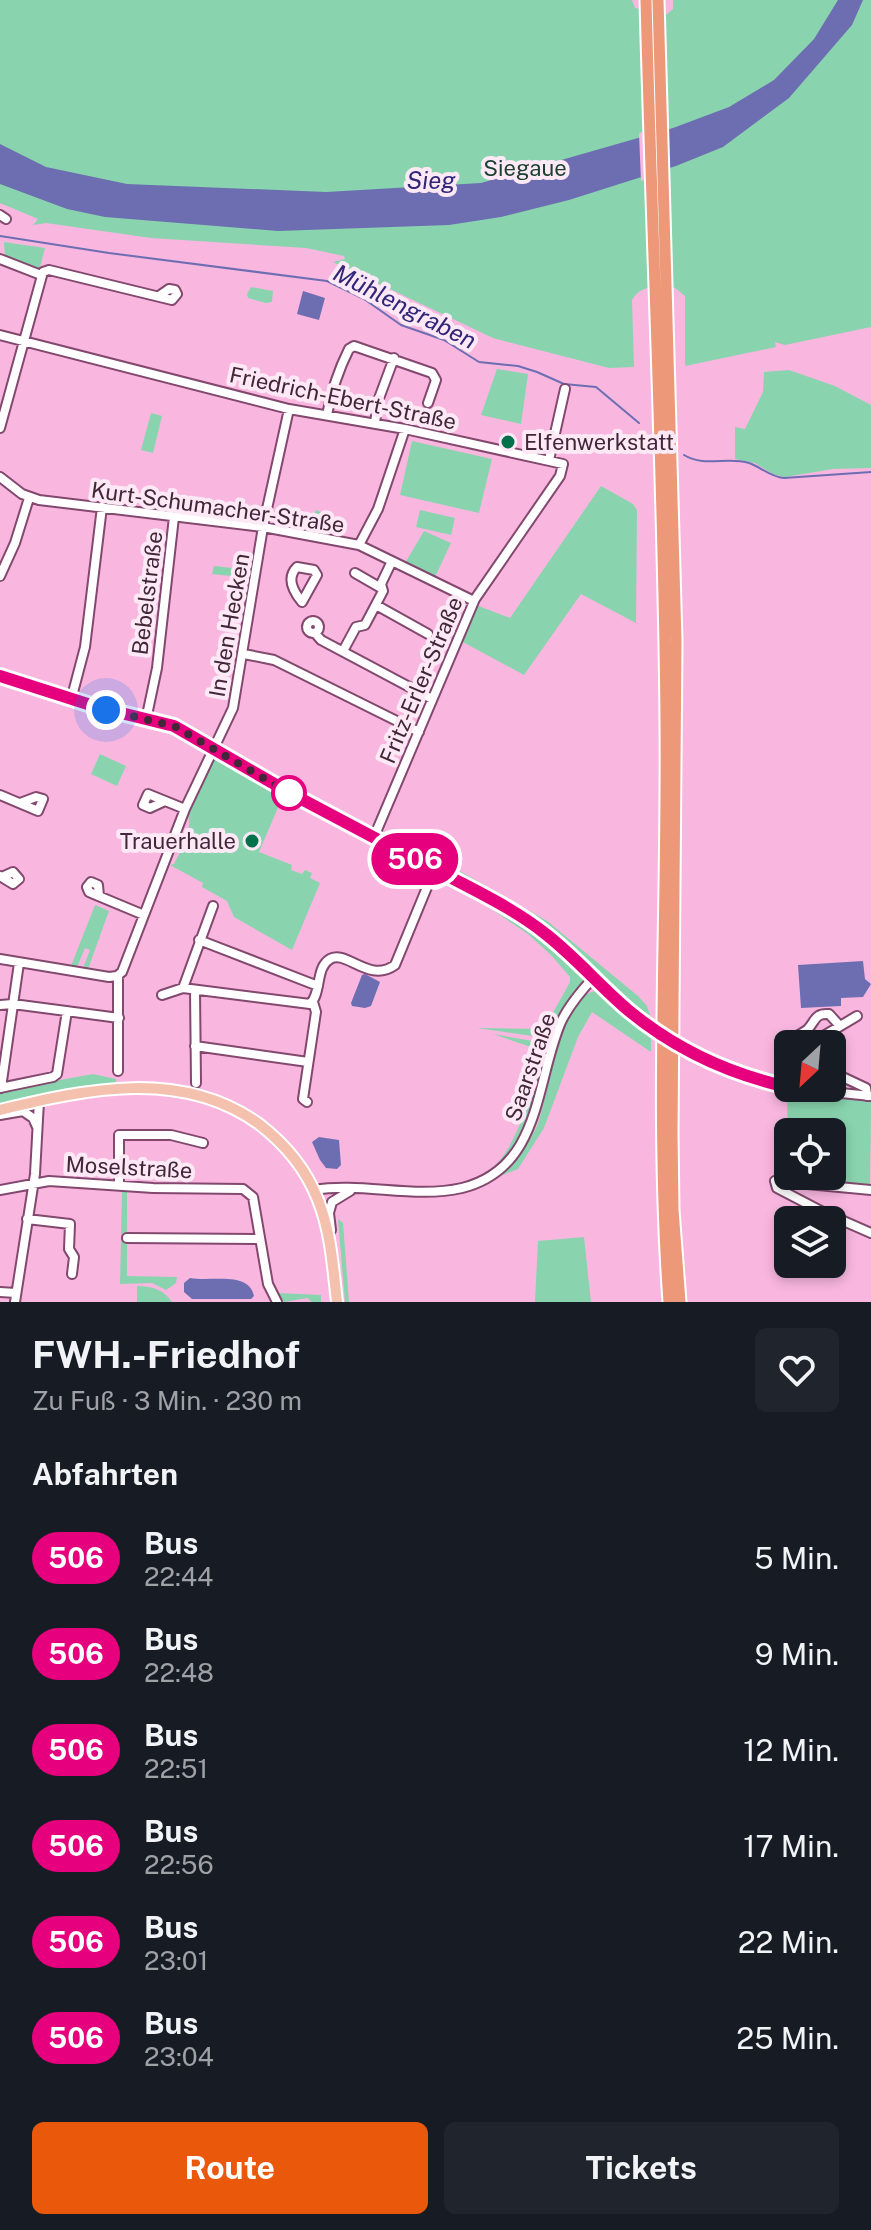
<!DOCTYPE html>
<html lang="de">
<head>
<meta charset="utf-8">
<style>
	body { margin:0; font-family:"Public Sans",sans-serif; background:#20242c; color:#f1f3f6; height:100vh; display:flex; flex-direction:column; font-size:30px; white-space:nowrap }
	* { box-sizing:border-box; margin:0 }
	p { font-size:26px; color:#9ea1a6 }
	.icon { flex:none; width:44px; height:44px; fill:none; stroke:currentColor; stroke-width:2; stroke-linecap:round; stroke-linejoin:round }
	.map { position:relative; height:1302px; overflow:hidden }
	.drawer { display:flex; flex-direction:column; background:#171b24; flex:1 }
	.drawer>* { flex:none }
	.badge { padding:0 16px; border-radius:26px; font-size:28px; line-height:52px }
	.needle { width:52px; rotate:206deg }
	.controls { position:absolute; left:774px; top:1030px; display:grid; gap:16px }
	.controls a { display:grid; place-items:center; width:72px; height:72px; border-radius:12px; background:#171b24; box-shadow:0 4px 12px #0003; font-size:40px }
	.you { position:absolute; width:40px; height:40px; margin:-20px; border:6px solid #fff; border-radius:50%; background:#1a73e8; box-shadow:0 0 0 12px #1a73e833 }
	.map>.badge { position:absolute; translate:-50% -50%; box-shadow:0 0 0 4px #fff }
	h2 { padding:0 32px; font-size:30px; line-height:72px }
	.round { display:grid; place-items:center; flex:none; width:84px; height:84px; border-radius:12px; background:#20242c }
	.head { display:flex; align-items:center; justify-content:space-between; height:136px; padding:0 32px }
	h1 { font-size:38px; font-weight:700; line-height:60px }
	.action { display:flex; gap:16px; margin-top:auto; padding:16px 32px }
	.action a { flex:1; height:92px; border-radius:12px; background:#ea580c; color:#fff; font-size:32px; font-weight:700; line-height:92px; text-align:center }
	.action a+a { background:#20242c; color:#f1f3f6 }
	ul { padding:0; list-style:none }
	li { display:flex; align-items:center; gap:24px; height:96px; padding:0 32px }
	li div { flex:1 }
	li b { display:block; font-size:30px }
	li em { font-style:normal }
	li .badge { min-width:88px; font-weight:700; text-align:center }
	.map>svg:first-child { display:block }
	.green { fill:#89d4ae }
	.water { fill:#6d6eb2 }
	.pier { fill:#f9b7e0 }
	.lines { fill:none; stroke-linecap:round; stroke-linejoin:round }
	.stream { stroke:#6d6eb2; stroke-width:2 }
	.minor-casing { stroke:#82486e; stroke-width:12 }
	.major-casing { stroke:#fff; stroke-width:14 }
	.highway-casing { stroke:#fff; stroke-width:15 }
	.minor { stroke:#fff; stroke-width:8 }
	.major { stroke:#f4c1af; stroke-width:10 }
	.highway { stroke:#ec9879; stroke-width:11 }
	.minor-bridge-casing { stroke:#82486e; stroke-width:12; stroke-linecap:butt }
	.minor-bridge { stroke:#fff; stroke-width:8 }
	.line-casing { stroke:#fff; stroke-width:18 }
	.line { stroke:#e6007e; stroke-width:12 }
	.walk { stroke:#412738; stroke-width:8; stroke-dasharray:0 14.4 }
	.poi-dot { fill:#00714b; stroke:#fde8f5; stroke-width:3 }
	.stop-dot { fill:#fff; stroke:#e6007e; stroke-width:4 }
	.labels { text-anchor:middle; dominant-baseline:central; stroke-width:8; stroke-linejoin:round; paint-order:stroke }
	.park-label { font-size:22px; fill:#1b402f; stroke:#fde8f5 }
	.street-label { font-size:22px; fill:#412738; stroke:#fde8f5 }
	.poi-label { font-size:22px; fill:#412738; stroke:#fde8f5; text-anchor:start }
	.water-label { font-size:24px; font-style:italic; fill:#302779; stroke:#fde8f5 }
</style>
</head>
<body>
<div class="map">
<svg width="871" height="1302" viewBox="0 0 871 1302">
	<rect width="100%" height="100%" fill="#f9b7e0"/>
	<path class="green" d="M0 0H632L635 8 667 14 673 9V0H871V327L785 345 775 342 776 347 685 366V296L674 287C657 287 641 284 632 300L634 367 609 368 493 338 333 262 345 259 344 256 306 248 151 238 46 223 33 225 38 219 0 203Z
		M4 242 45 248 39 271 5 258Z
		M251 287 273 291 272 302 266 303 248 298 247 294Z
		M497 369 528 374 521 424 481 415Z
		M789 370 835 386 871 405V468L833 469 785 477 773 474 755 463 735 459V427L745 429 763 392 764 372Z
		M151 413 162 416 153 453 141 450Z
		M412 441 492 459 479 513 400 495Z
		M601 486 633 504 637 510 636 623 581 594 524 675 461 641 476 605 510 618Z
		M316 510 326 514 323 533 308 530Z
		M420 510 455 518 451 535 416 527Z
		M424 531 451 543 435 577 405 563Z
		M214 566 251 570V578L212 574Z
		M100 754 126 766 117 786 91 774Z
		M216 757 283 796 259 852 292 865 291 870 302 874 305 870 312 873 310 878 320 883 292 950 234 917 227 901 202 887 203 883 170 865 174 864C181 850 193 831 188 816L213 758Z
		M382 829 385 834 420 849 441 847 451 853 458 870 547 921 638 996 647 1006 652 1021 545 927 457 873 444 852 435 849 419 852 382 835Z
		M425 868a9 9 0 1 1 18 0a9 9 0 1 1-18 0Z
		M475 898 533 932 584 976 582 985 553 1035 547 1038 477 1028 544 1029 570 982V977L551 955 528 934Z
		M95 905 109 911 88 969 83 968 90 950 85 948 77 967 71 966Z
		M595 991 602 993 651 1035V1052L592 1012 578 1037 544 1128 518 1169 500 1176C516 1162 528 1145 537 1126 549 1096 559 998 595 991Z
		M493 1034 544 1043 548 1046C530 1115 522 1183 435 1188 453 1184 472 1182 488 1171 518 1151 533 1088 537 1053L531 1047Z
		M93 1074 116 1079V1083L73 1090 0 1106V1091Z
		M787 1093 871 1101 870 1187 789 1179V1176H832V1132H788V1151Z
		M122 1191 127 1192V1276L177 1277 176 1283 166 1290 152 1283 120 1284Z
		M338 1219 343 1223 349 1302H345Z
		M584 1237 591 1302H535L538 1241Z
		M137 1286C152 1286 163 1289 172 1302H137Z
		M277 1293 321 1295V1302H312L307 1298 284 1302Z"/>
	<path class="water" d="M838 0H863L852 25 789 98 723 147 676 166 569 200 501 217 449 225 278 231 105 217 67 209 0 184V144L46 167 127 184 326 192 481 183 673 128 729 107 774 80 814 39Z
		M303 291 325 298 319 320 297 314Z
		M863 961 865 979 871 984 863 997 841 998V1006L801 1008 798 965Z
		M365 974 380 982 371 1006 365 1008 352 1006 351 1003 362 975Z
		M319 1137 339 1140 341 1165 337 1169 326 1168 320 1160 312 1142Z
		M190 1278C211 1282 249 1271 254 1296L251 1299H192L184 1292V1283Z"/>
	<path class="pier" d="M668 125 669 172 641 181 639 133Z"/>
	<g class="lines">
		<path class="stream" d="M0 236 109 253 327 281 364 299 401 325 444 340 479 362 518 366 537 372 564 384 596 387 639 423
			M684 455C705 468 727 456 749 463 761 467 770 477 784 478L871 472"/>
		<defs>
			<path id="minor" d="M0 215 6 219
				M0 259 41 275
				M0 335 289 409 405 429 563 464 560 476 475 599 374 837
				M327 415C331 393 339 369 349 349L354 346 432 373 436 380 428 403
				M375 423 378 401 394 358
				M0 428 43 272 49 270 172 300 177 294 175 290 169 289 159 296
				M549 460 565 389
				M0 477 22 494 39 500 263 527 359 545 474 601
				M359 545 378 509 405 429
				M297 567 314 570 317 575 302 602C293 591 286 578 297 567Z
				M355 573 381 588
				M0 576 15 543 29 498
				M376 605 428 634
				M307 627a6 6 0 1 1 12 0a6 6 0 1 1-12 0Z
				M315 633 321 640 432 699
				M343 651 356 627 365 625 383 591 381 584 392 561
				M244 654 274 660 419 732
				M0 676 71 700 174 726 290 793 422 863
				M71 700 85 647 102 507
				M146 720 157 668 174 517
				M0 795 38 811 43 799 36 797 20 803
				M165 801 150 808 143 805 148 794 185 809
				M421 868a13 13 0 1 1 26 0a13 13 0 1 1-26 0Z
				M446 875 511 911 546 934 651 1027
				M0 876 13 884 19 879 13 872 2 877
				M99 896 98 885 91 882 87 887 89 892 96 895 144 915
				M199 940 318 986
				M0 959 109 977 117 976 122 972 185 809 233 708 263 527 289 409
				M183 988 213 906
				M195 990 196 1083
				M162 995 183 988 310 1004C322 993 315 968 330 959 346 949 369 984 395 965L430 880
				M0 1005 13 1004 119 1018
				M790 1040C795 1037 803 1033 808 1029 816 1020 815 1013 829 1014L840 1026
				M810 1044 857 1016
				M195 1046 308 1062
				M687 1050 738 1073 788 1087
				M118 1071V976
				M832 1072 866 1088 867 1096
				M0 1088 53 1077 57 1074 67 1011
				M1 1088 19 963
				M791 1088 871 1096
				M307 1102 303 1099 316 1012 313 1002
				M0 1115 23 1111 33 1118 37 1127
				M775 1181 777 1188 823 1212 871 1233
				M775 1181 871 1190
				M119 1185V1135H171L203 1143
				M0 1190 49 1181 153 1188 243 1189 253 1197 268 1284 277 1302
				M314 1190C362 1182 414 1199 462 1188 542 1168 535 1082 561 1022 569 1005 581 991 594 977
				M27 1219 70 1224 69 1249 74 1257 72 1274
				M331 1230 329 1213 332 1202 350 1191
				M127 1238 260 1239
				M0 1292 16 1293
				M15 1302 35 1174 39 1101"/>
			<path id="major" d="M0 1110C87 1089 181 1068 259 1124 285 1144 306 1169 318 1200 331 1232 333 1268 337 1302"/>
			<path id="highway" d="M646 0C652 240 664 480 666 720 668 914 655 1108 669 1302
				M658 0 676 641 672 1132 673 1210 680 1302"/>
		</defs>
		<use href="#minor" class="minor-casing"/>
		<use href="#major" class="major-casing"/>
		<use href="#highway" class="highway-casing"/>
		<use href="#minor" class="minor"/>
		<use href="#major" class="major"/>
		<use href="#highway" class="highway"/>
		<defs>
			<path id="minor-bridge" d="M651 1027 687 1050"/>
		</defs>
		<use href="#minor-bridge" class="minor-bridge-casing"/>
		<use href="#minor-bridge" class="minor-bridge"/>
	</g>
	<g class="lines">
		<defs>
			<path id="line" d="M0 676 97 707 174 726 290 793 422 863C420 873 425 879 435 881L446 875C480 893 516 910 547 935 576 958 600 986 628 1010 675 1049 729 1074 788 1087"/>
		</defs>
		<use href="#line" class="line-casing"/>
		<use href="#line" class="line"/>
		<path class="walk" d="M106 710 174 726 289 793"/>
	</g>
	<g class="poi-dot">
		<circle cx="508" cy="442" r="8"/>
		<circle cx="252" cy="841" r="8"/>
	</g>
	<circle class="stop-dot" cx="289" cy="793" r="16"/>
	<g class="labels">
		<g class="park-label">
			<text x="525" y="168">Siegaue</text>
		</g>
		<g class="street-label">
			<text transform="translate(343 398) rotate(12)">Friedrich-Ebert-Straße</text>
			<text transform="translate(218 507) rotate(8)">Kurt-Schumacher-Straße</text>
			<text transform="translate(147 593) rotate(-83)">Bebelstraße</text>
			<text transform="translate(229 625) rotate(-80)">In den Hecken</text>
			<text transform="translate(421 680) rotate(-67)">Fritz-Erler-Straße</text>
			<text transform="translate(530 1067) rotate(-71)">Saarstraße</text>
			<text transform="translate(129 1167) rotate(3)">Moselstraße</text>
		</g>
		<g class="poi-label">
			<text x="524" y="442">Elfenwerkstatt</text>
			<text x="236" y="841" text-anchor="end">Trauerhalle</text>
		</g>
		<g class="water-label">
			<text x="431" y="180">Sieg</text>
			<text transform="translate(405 306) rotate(27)">Mühlengraben</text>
		</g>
	</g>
</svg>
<div class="controls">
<a><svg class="needle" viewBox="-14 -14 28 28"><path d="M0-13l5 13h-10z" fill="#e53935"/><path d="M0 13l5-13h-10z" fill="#9ea1a6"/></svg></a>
<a><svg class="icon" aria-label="locate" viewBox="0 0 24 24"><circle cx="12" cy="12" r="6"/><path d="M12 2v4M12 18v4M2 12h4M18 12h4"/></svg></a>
<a><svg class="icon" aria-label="layers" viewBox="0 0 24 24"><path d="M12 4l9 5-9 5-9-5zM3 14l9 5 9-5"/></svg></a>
</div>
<div class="you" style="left:106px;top:710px"></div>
<b class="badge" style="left:415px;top:859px;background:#e6007e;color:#fff">506</b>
</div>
<section class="drawer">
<div class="head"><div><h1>FWH.-Friedhof</h1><p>Zu Fuß · 3 Min. · 230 m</p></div><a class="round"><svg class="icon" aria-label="heart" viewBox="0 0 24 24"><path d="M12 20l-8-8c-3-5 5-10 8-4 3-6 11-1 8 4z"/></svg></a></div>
<h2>Abfahrten</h2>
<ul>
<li><span class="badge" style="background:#e6007e;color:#fff">506</span><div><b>Bus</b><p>22:44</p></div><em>5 Min.</em></li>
<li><span class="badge" style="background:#e6007e;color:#fff">506</span><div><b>Bus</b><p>22:48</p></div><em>9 Min.</em></li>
<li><span class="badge" style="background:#e6007e;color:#fff">506</span><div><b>Bus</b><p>22:51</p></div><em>12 Min.</em></li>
<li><span class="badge" style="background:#e6007e;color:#fff">506</span><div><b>Bus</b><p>22:56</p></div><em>17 Min.</em></li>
<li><span class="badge" style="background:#e6007e;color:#fff">506</span><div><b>Bus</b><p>23:01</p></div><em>22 Min.</em></li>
<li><span class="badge" style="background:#e6007e;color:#fff">506</span><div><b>Bus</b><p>23:04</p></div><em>25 Min.</em></li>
</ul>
<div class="action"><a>Route</a><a>Tickets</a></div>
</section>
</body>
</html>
